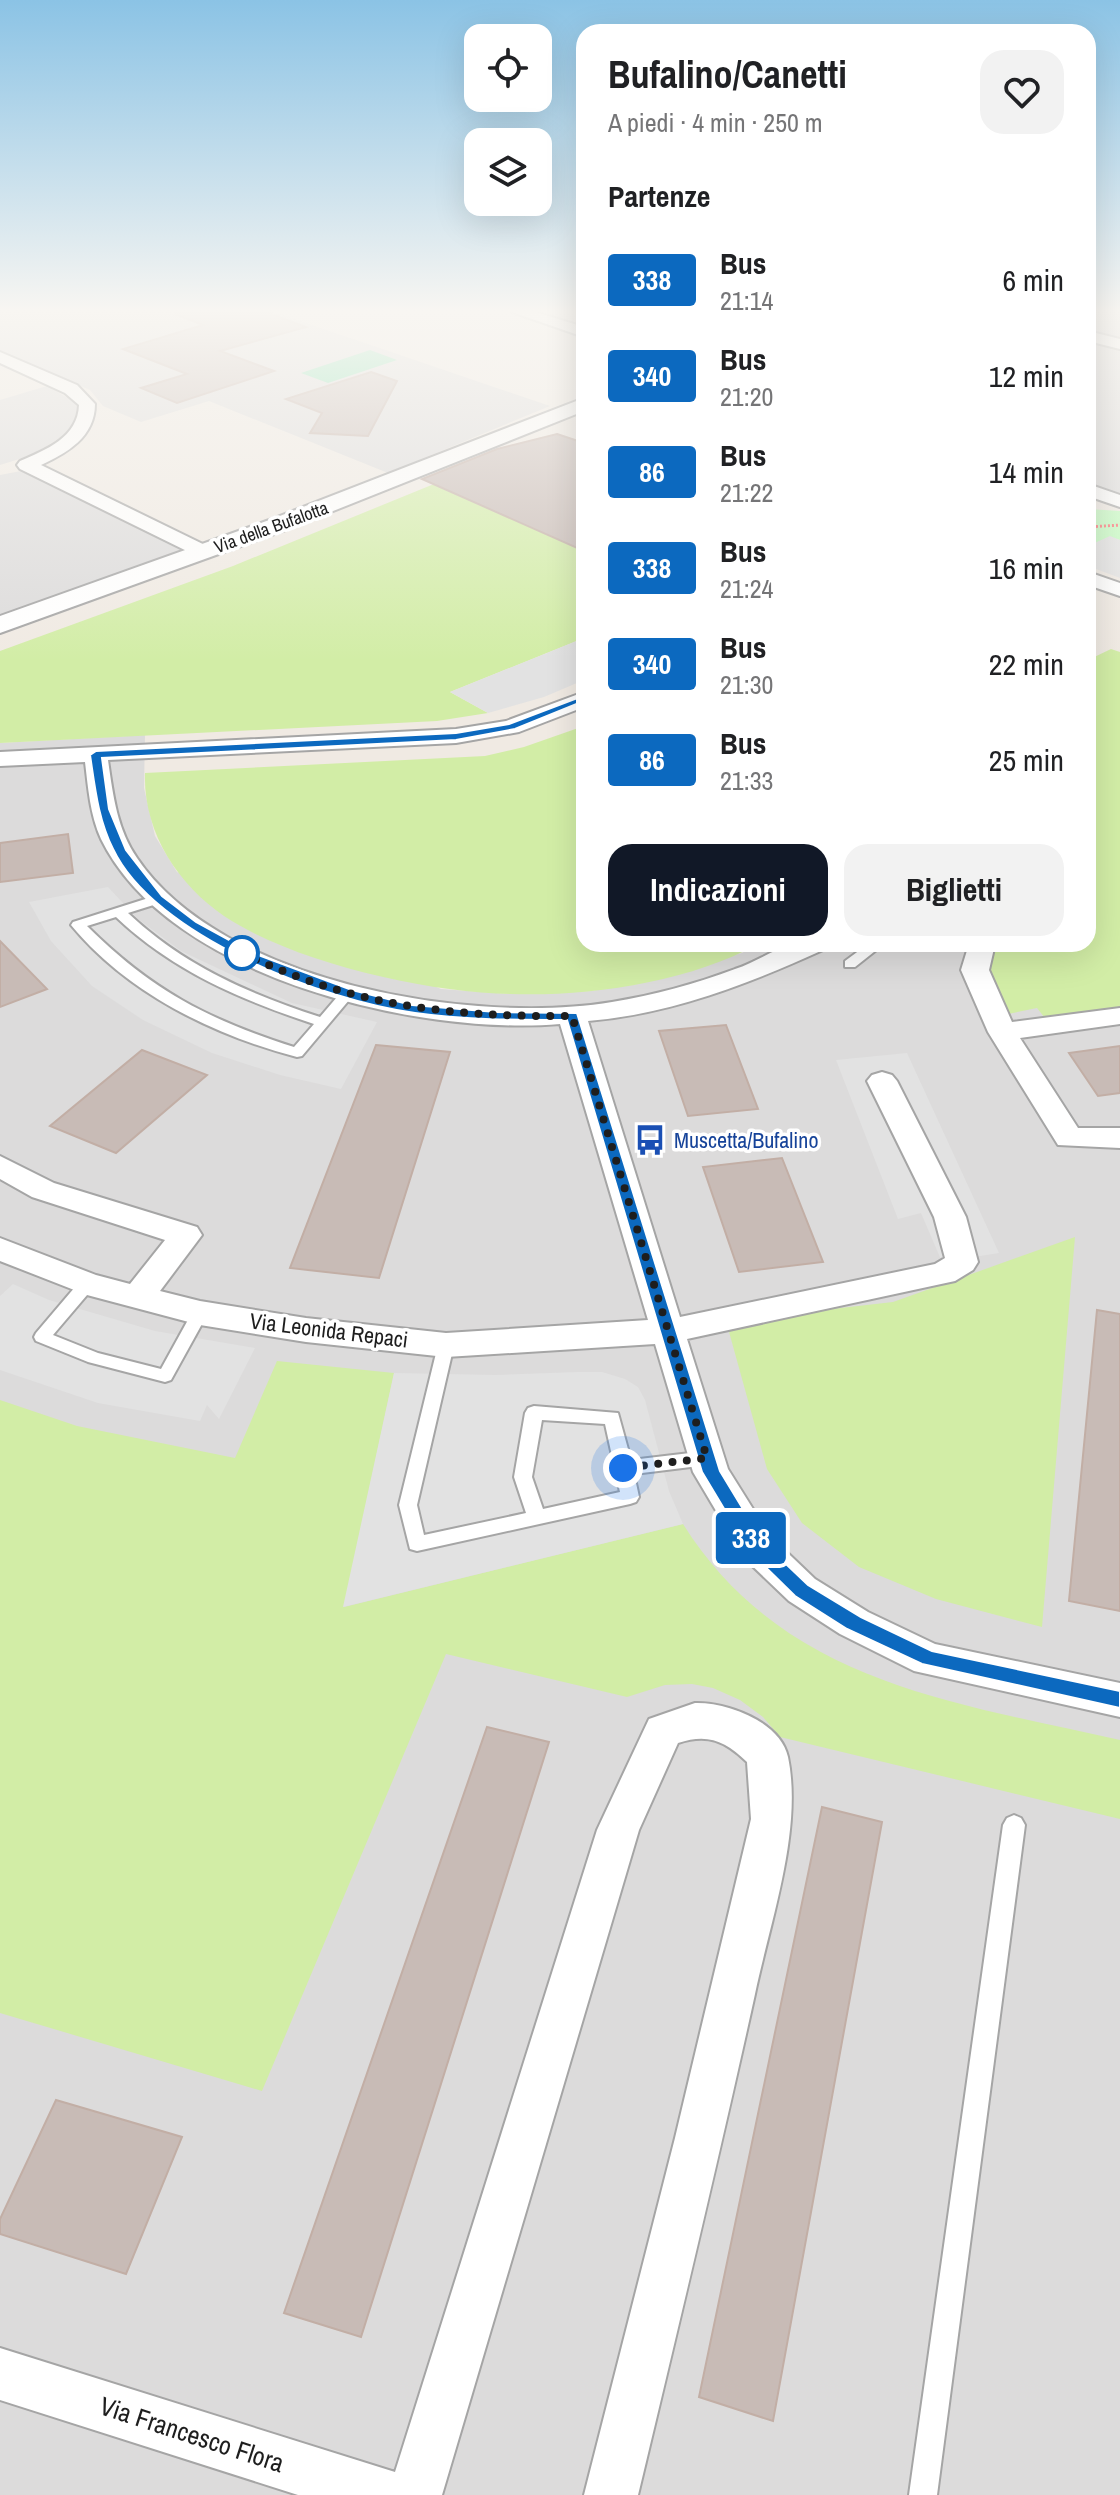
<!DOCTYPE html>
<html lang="it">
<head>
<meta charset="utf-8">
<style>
	body { margin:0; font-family:"Archivo Narrow",sans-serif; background:#f2f2f2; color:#202124; height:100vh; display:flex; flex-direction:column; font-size:30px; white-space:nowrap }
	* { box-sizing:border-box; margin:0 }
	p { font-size:26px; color:#757577 }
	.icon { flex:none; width:44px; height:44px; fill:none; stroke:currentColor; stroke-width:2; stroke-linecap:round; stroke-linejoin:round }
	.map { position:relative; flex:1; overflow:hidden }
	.details { position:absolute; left:576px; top:24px; width:520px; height:928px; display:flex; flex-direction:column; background:#fff; border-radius:24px; box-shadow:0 8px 32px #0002 }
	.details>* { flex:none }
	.badge { padding:0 16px; border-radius:6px; font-size:28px; line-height:52px }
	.controls { position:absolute; left:464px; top:24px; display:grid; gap:16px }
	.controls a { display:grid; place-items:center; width:88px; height:88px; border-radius:16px; background:#fff; box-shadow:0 8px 32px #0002; font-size:40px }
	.you { position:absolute; width:40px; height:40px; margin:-20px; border:6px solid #fff; border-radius:50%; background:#1a73e8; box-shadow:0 0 0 12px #1a73e833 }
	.map>.badge { position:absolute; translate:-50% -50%; box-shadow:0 0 0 4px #fff }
	h2 { padding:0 32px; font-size:30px; line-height:72px }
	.round { display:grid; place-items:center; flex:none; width:84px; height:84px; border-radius:24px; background:#f2f2f2 }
	.headline { display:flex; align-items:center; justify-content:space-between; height:136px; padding:0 32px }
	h1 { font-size:38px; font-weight:700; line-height:60px }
	.button { display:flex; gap:16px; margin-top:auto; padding:16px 32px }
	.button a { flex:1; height:92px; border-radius:24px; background:#111827; color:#fff; font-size:32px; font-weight:700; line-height:92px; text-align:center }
	.button a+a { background:#f2f2f2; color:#202124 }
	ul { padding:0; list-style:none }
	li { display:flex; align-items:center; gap:24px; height:96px; padding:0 32px }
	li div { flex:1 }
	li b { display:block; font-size:30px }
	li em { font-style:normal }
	li .badge { min-width:88px; font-weight:700; text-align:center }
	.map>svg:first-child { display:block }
	.residential { fill:#dcdbdb }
	.grass { fill:#d2eda6 }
	.park { fill:#c1fcbe }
	.pitch { fill:#7de3ae }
	.parking { fill:#e2e2e2 }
	.building { fill:#c8bbb6; stroke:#c2aea5; stroke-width:2 }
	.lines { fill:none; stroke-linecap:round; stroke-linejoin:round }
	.service-casing { stroke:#a5a5a5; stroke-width:4 }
	.minor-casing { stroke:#a5a5a5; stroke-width:4 }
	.tertiary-casing { stroke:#a5a5a5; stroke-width:4 }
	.path { stroke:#ff6569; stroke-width:3; stroke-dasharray:2 2; stroke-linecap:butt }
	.service { fill:#fff; fill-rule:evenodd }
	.minor { fill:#fff; fill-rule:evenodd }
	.tertiary { fill:#fff; fill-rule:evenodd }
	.line { fill:#0c69bf; stroke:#fff; stroke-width:2 }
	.walk { stroke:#1e1e1e; stroke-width:8; stroke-dasharray:0 14.4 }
	.stop-dot { fill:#fff; stroke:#0c69bf; stroke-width:4 }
	.labels { text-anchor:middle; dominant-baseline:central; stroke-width:7; stroke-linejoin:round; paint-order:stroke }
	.far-street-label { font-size:18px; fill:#1e1e1e; stroke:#fff }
	.transit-label { font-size:22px; fill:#164399; stroke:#fff; text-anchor:start }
	.street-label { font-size:22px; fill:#1e1e1e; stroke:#fff }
	.near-street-label { font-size:26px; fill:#1e1e1e; stroke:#fff }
</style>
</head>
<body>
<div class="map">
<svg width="1120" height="2495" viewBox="0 0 1120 2495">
	<rect width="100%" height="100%" fill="#f0eae3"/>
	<path class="residential" d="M0 312H274L550 406 388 473 209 401 141 422 103 406 90 390 0 351Z
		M1088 312H1120V496L1088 485Z
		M47 386 77 403 81 412 71 431 32 455 0 465V400Z
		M21 471 187 551 0 617V475Z
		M145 735 144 788 155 836 177 872 441 989 511 994 592 991 742 953 758 944H988L1037 1008 1120 1020V2495H0V743Z"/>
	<path class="grass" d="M434 484 584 551V638L450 692 488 713 437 721 0 743V651L233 566Z
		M1111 649 1120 652V1020L1053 1028 1037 1008 998 1016 975 965 988 944H1088V660Z
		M584 726V944H758C690 982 587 997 510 994 426 992 295 963 224 916 177 884 143 831 145 773L485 756 524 747Z
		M1075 1237 1042 1627 936 1599 859 1567 802 1523 767 1469 726 1321 893 1302Z
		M277 1361 394 1373 344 1607 683 1524C783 1683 953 1702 1120 1740V1819L780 1737 763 1717 740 1700 713 1688 692 1684 665 1685 627 1697 446 1654 262 2091 0 2013V1400L77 1426 235 1458Z"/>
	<path class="park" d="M1088 509 1120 511V540L1110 537 1088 546Z"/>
	<path class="pitch" d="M370 350 397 360 328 383 301 373Z"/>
	<path class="parking" d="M1110 536 1120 540V578L1088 566V546Z
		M584 638V680L544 697 488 713 450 692Z
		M108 887 138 919 181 951 292 1003 377 1022 341 1089 280 1075 212 1053 143 1020 92 986 51 941 29 902Z
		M907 1053 999 1253 942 1262 921 1213 898 1219 836 1060Z
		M13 1284 49 1300 155 1331 255 1348 219 1419 207 1405 200 1421 98 1403 0 1370V1296Z
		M578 1372H602L625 1379 638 1387 645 1400 669 1491 683 1524 343 1607 394 1373 496 1375Z"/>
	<path class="building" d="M176 312H266L306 327 220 351 274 371 177 403 141 388 187 374 123 349 203 325 175 314Z
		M371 372 397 381 368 436 310 433 322 413 286 399Z
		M557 434 584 443V551L422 479 497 449Z
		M68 834 73 873 0 882V843Z
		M0 941 47 989 0 1007Z
		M726 1025 758 1109 688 1116 659 1031Z
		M376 1045 450 1052 379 1278 290 1268Z
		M1120 1046V1093L1098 1096 1069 1053Z
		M142 1050 207 1075 116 1153 50 1126Z
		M782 1158 823 1262 739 1272 703 1167Z
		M1097 1310 1120 1314V1611L1069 1601Z
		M487 1727 549 1742 361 2337 284 2313Z
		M822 1807 882 1822 773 2421 699 2397Z
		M56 2100 182 2137 126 2274 0 2234V2219Z"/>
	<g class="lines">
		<defs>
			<path id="service" d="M158 895 163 896V902L128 913C183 965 249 994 320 1017L343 990 348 989 355 993 302 1056 297 1057C213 1035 127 993 71 925L73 922ZM116 917C173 971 241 1000 314 1024L294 1047C209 1020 151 990 87 926Z
				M868 944H884L855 967H845V961Z
				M87 1278 95 1284 93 1288 53 1335 98 1353 161 1369 194 1309H206L208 1313 171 1380 165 1382 88 1362 36 1341 34 1337 36 1333 81 1280Z
				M446 1339 452 1341 454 1345 417 1505 424 1535 526 1513 514 1477 525 1413 528 1408 534 1406 618 1413 631 1460 707 1451 713 1453 716 1458 713 1463 707 1465 634 1474 639 1497 636 1502 630 1504 417 1551 410 1549 399 1505 438 1345 440 1341ZM542 1420 605 1424 620 1492 543 1509 532 1477Z
				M1014 1815 1021 1818 1025 1825 937 2495H909L1003 1825 1007 1818Z"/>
			<path id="minor" d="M512 312H535L584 327V337Z
				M1088 331 1120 339V349L1088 341Z
				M0 352 77 385 95 404C95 437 67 453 41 465L211 548 214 552 211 556H197L20 469 17 465 20 461C46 450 78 437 79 405L65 393 0 363Z
				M1088 484 1120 495V507L1088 496Z
				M1088 572 1120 583V596L1088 585Z
				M584 692V707L519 732 456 743 108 760C113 795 117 829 137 858 222 984 473 1025 612 1002 654 995 695 984 735 969 754 963 772 950 791 945 802 942 816 944 827 944L823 950C748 984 671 1014 588 1021L680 1317 935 1264 945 1258 934 1217 867 1081 872 1075 882 1072 892 1075 897 1081 966 1217 978 1262 973 1270 955 1281 687 1339 728 1469 770 1536 815 1579 868 1612 935 1644 1120 1683V1717L914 1671 840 1634 789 1601 744 1558 693 1472 655 1344 446 1357 306 1342 200 1325 87 1295 0 1261V1238L96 1275 130 1284 165 1240 32 1197 0 1179V1156L54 1183 197 1227 202 1235 160 1291 200 1301 306 1318 446 1333 648 1320 560 1024C418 1036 169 978 101 839 90 815 88 787 85 762L0 766V752L456 729 506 721Z
				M969 944H995L989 970 1012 1022 1120 1008V1024L1020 1038 1078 1128H1120V1148L1058 1145 988 1032 961 970Z
				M695 1703C726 1702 780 1721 788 1757 803 1830 770 1922 755 1994 718 2162 678 2328 638 2495H584L675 2138 751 1819 747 1762C725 1741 708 1733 678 1743L639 1830 442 2495H298L0 2400V2348L395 2472 597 1830 649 1719Z"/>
			<path id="tertiary" d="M584 398V411L288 529 0 633V616L272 519Z"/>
		</defs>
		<use href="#service" class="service-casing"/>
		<use href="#minor" class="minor-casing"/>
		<use href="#tertiary" class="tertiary-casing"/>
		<path class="path" d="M1088 527 1120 525"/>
		<use href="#service" class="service"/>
		<use href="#minor" class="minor"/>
		<use href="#tertiary" class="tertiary"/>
	</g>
	<linearGradient id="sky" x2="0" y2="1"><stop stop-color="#8bc3e5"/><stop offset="0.47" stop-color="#f8f6f2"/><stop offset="1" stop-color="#f8f6f2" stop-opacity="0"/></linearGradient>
	<rect width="1120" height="661" fill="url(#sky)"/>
	<path class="line" d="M580 697 589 699 515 729 456 740 102 758 109 809 126 850 162 896 196 922 253 953 352 990 412 1005 496 1012 577 1013 720 1471 763 1542 808 1585 861 1617 932 1651 1120 1691V1708L922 1664 847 1629 795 1596 750 1552 702 1472 567 1020C516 1020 465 1020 415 1013 324 1001 154 936 113 849 98 819 95 788 90 755L96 751 456 733 509 724Z"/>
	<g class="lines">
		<path class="walk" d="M242 953 236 950C349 1006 449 1017 572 1016L707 1458 623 1468"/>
	</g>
	<defs>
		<symbol id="bus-bare" viewBox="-9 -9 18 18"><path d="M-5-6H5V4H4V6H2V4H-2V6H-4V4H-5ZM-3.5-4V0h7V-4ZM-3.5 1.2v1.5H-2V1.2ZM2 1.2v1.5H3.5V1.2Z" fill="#1a4fb4" stroke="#fff" stroke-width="2.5" paint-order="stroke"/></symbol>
	</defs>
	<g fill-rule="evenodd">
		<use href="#bus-bare" x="628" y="1118" width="44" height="44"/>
	</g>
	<circle class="stop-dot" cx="242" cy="953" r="16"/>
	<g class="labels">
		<g class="far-street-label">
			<text transform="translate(271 527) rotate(-20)">Via della Bufalotta</text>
		</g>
		<g class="transit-label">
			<text x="674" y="1140">Muscetta/Bufalino</text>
		</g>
		<g class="street-label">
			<text transform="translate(329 1330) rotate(7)">Via Leonida Repaci</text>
		</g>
		<g class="near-street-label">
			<text transform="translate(192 2434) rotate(18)">Via Francesco Flora</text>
		</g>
	</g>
</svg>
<div class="controls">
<a><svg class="icon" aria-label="locate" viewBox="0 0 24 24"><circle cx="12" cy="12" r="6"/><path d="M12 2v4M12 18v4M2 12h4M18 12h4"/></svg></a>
<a><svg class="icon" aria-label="layers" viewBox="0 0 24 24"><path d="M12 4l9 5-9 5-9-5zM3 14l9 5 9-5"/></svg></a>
</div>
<div class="you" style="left:623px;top:1468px"></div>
<b class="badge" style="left:751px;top:1538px;background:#0c69bf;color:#fff">338</b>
<section class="details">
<div class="headline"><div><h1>Bufalino/Canetti</h1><p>A piedi · 4 min · 250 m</p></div><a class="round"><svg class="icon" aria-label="heart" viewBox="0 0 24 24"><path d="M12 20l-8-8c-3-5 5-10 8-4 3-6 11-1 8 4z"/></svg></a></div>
<h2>Partenze</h2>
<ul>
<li><span class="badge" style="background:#0c69bf;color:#fff">338</span><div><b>Bus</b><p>21:14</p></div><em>6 min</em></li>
<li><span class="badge" style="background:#0c69bf;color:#fff">340</span><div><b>Bus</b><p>21:20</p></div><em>12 min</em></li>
<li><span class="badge" style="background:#0c69bf;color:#fff">86</span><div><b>Bus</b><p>21:22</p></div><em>14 min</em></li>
<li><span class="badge" style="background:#0c69bf;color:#fff">338</span><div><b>Bus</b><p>21:24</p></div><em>16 min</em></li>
<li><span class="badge" style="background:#0c69bf;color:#fff">340</span><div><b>Bus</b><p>21:30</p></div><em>22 min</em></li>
<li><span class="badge" style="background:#0c69bf;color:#fff">86</span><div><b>Bus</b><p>21:33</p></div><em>25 min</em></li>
</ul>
<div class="button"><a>Indicazioni</a><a>Biglietti</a></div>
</section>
</div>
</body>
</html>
